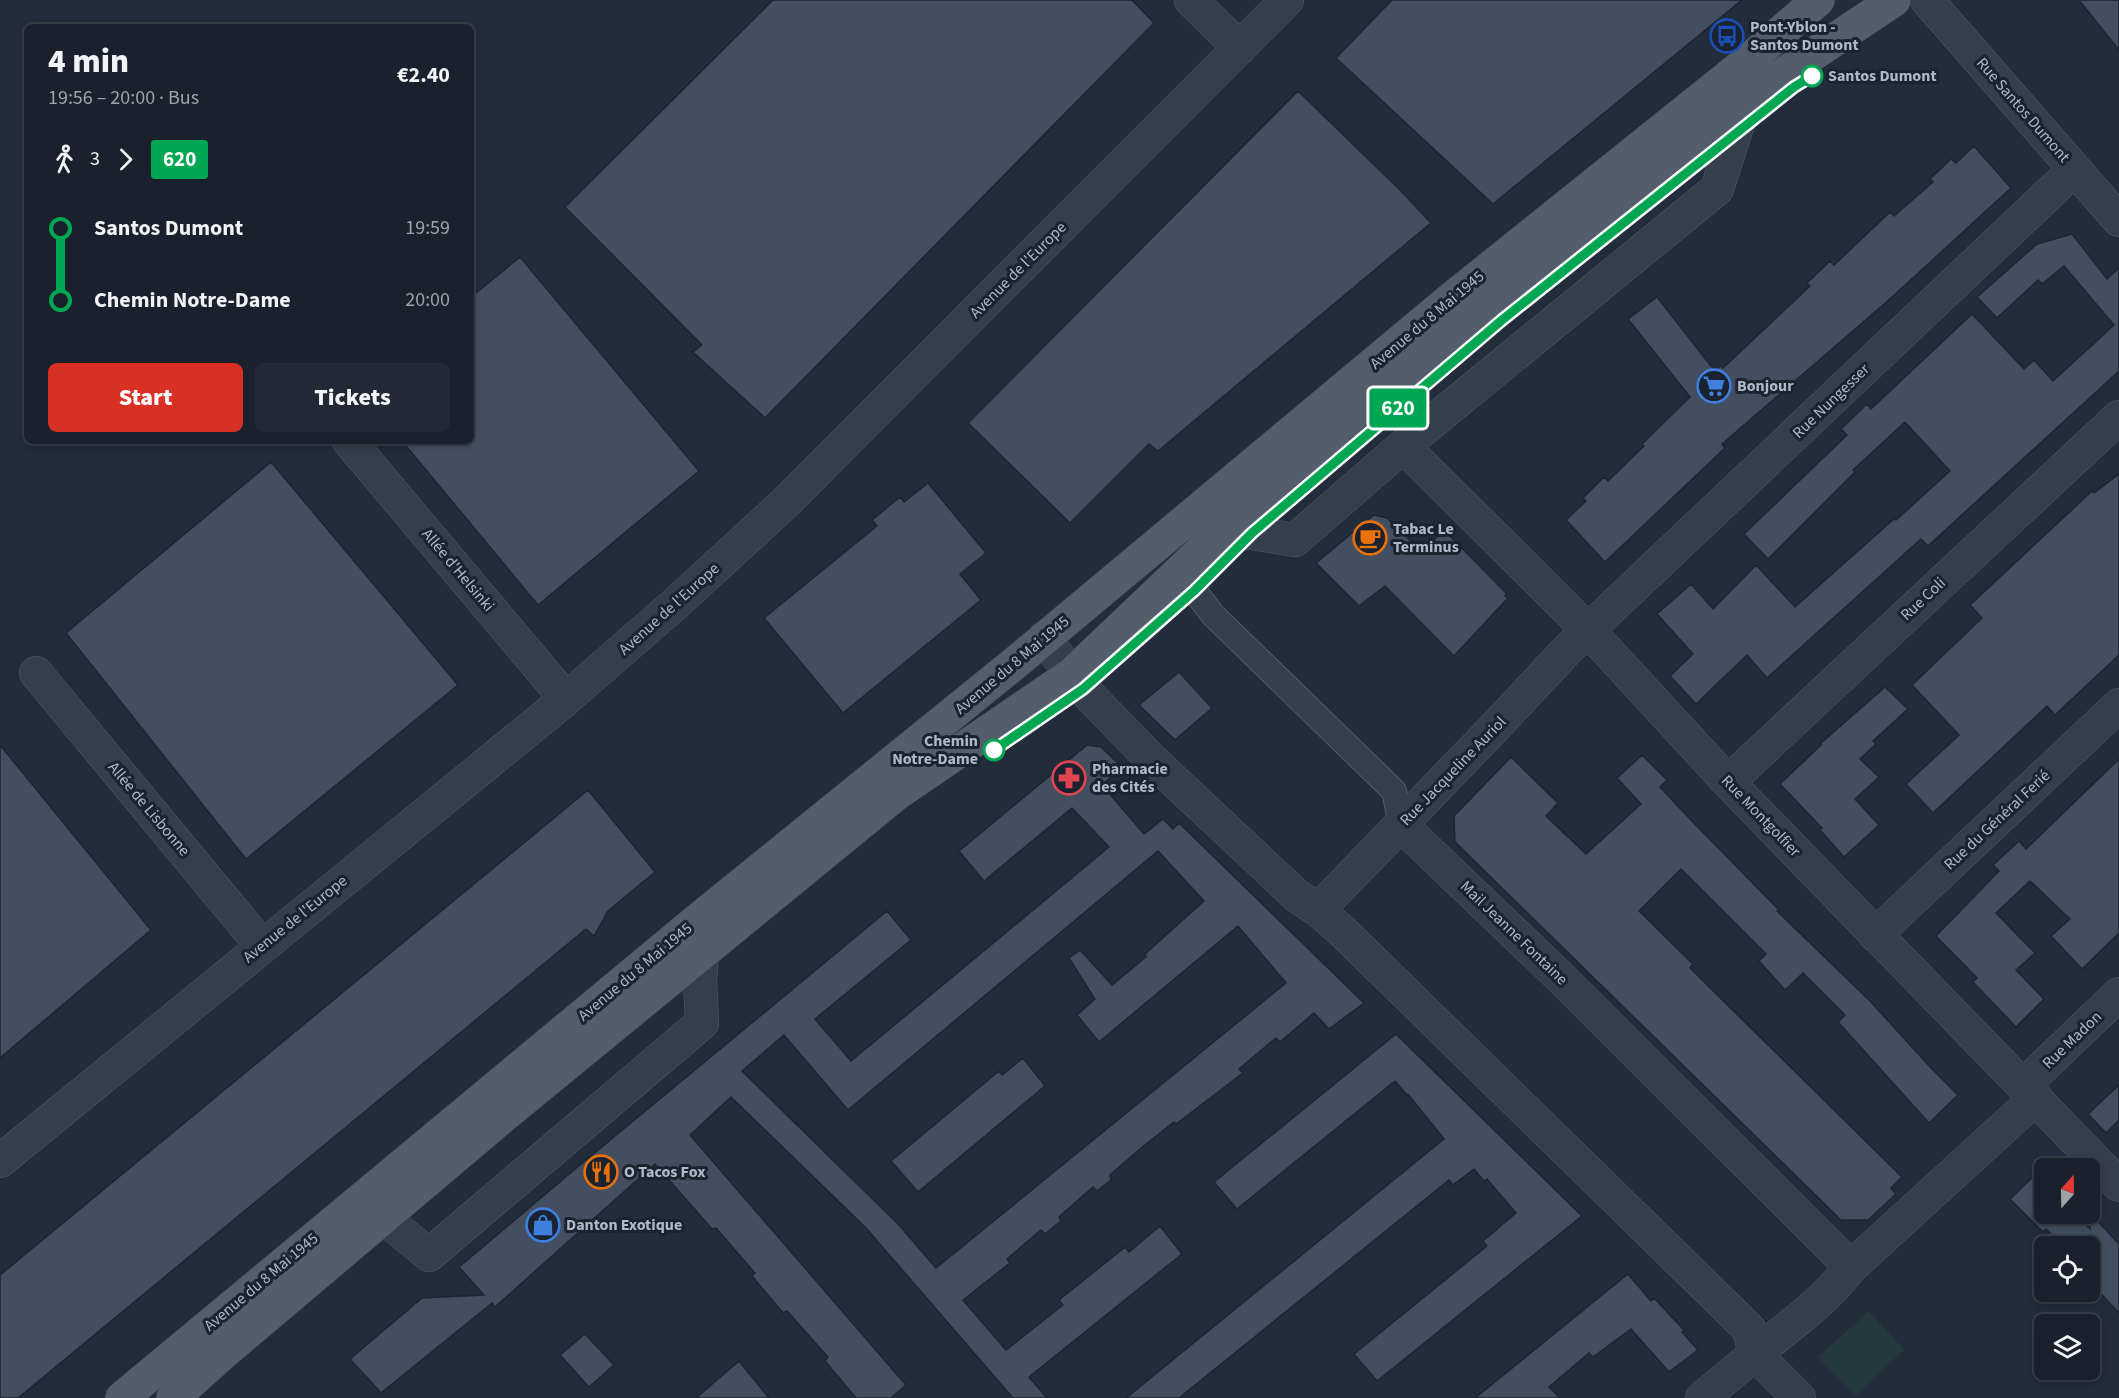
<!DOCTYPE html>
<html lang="en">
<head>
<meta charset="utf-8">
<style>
	body { margin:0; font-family:"Source Sans 3",sans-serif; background:#232934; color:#f1f3f6; height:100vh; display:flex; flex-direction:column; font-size:22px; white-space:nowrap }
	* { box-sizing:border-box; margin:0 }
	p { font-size:20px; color:#9fa3a9 }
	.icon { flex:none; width:33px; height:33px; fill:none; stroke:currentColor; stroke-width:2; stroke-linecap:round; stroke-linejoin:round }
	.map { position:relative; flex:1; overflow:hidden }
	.drawer { position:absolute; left:24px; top:24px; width:450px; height:420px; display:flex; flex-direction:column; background:#1a212c; border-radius:9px; box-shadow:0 3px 9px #0003,0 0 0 2px #383e48 }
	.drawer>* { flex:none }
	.badge { padding:0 12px; border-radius:4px; font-size:21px; line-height:39px }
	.needle { width:39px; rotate:20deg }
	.tools { position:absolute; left:2034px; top:1158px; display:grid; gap:12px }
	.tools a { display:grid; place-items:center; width:66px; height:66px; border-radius:9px; background:#1a212c; box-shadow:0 3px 9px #0003,0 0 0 2px #383e48; font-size:30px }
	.map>.badge { position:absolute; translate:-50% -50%; box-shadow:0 0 0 3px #fff }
	.legs { display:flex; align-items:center; gap:9px; height:66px; padding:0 24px; font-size:20px }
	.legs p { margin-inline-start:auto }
	.summary { display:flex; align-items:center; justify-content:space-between; height:102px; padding:0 24px }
	h1 { font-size:33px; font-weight:800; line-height:45px }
	.action { display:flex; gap:12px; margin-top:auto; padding:12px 24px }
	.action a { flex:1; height:69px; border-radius:9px; background:#d93025; color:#fff; font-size:24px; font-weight:800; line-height:69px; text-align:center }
	.action a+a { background:#232934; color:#f1f3f6 }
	ul { padding:0 24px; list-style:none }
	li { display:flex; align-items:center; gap:21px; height:72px; font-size:22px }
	li i { display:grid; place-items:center; width:9px; height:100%; margin:0 8px; background:currentColor }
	li i::after { content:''; width:15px; height:15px; margin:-8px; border:4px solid; border-radius:50%; background:#1a212c }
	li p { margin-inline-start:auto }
	li:first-child i { background:linear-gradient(#0000 50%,currentColor 0) }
	li:last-child i { background:linear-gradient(currentColor 50%,#0000 0) }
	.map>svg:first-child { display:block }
	.green { fill:#24393c }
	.building { fill:#434f60; stroke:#1d2532; stroke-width:1.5; fill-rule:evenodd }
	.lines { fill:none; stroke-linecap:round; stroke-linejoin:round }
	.pedestrian-casing { stroke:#535c69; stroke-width:26 }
	.minor-casing { stroke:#535c69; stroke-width:34 }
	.primary-casing { stroke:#3f4754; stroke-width:34 }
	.pedestrian { stroke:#353e4b; stroke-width:24 }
	.minor { stroke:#353e4b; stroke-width:33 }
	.primary { stroke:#535d6b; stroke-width:33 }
	.line-1-casing { stroke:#fff; stroke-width:14 }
	.line-1 { stroke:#00a651; stroke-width:9 }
	.stop-1-dot { fill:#fff; stroke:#00a651; stroke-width:3 }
	.labels { text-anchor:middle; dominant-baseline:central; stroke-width:6; stroke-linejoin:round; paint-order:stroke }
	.poi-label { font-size:16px; font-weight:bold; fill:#b0b9c7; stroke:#1b2330; text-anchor:start }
	.stop-label { font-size:16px; font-weight:bold; fill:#b0b9c7; stroke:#1b2330; text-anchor:start }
	.street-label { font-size:16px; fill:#b0b9c7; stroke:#1b2330 }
</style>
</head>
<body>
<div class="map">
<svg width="2119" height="1398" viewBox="0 0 2119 1398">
	<rect width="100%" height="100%" fill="#222c3b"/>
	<path class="green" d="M1869 1311 1904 1350 1856 1395 1818 1357Z"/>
	<path class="building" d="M773 0H1132L1154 23 765 418 693 352 702 345 565 207Z
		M1392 0H1742L1493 204 1336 58Z
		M2079 0H2119V50Z
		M1298 91 1401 191 1431 223 1158 451 1149 444 1070 523 968 423Z
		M1974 146 2011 188 1891 298 1722 444 1725 448 1605 562 1566 520 1586 501 1583 498 1604 477 1608 481 1644 446 1642 444 1690 397 1628 319 1657 297 1715 371 1720 366 1723 368 1810 286 1807 283 1830 261 1834 265 1890 212 1894 216 1933 182 1930 179 1951 159 1956 163Z
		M2072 234 2107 279 2119 268V371L1928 546 1921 539 1767 678 1747 655 1696 704 1670 676 1693 654 1657 614 1691 584 1713 609 1756 565 1795 607 1895 518 1896 520 1950 471 1905 422 1853 470 1855 472 1768 559 1744 534 1847 435 1841 429 1867 404 1871 409 1972 314 2024 369 2034 360 2053 381 2114 325 2064 266 2042 284 2038 280 1997 318 1977 297 2037 244Z
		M520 257 699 471 538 605 402 441H471V297Z
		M271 462 458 685 246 859 66 633Z
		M2119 474V655L2055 715 2047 706 1933 813 1906 784 1959 735 1912 685 1982 618 1970 605 2092 491 2094 493Z
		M928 483 986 553 960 574 981 600 843 713 764 618 877 526 872 520 900 497 904 502Z
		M1374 515 1387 518 1420 550 1445 531 1507 594 1505 596 1508 598 1454 656 1385 586 1359 606 1316 563Z
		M1179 672 1212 708 1175 740 1139 705Z
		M1885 687 1908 709 1873 741 1876 744 1860 759 1879 777 1855 799 1879 825 1844 857 1820 830 1822 828 1780 784 1821 745 1820 744Z
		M0 745 151 930 0 1058Z
		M1087 745 1101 747 1122 767 1102 785 1144 834 1163 819 1173 829 1179 823 1364 1003 1329 1029 1314 1013 1280 1042 1276 1038 1239 1069 1243 1073 1176 1124 1174 1122 1141 1148 1110 1175 1111 1180 1097 1191 1093 1187 1059 1217 1061 1221 1045 1234 1041 1230 1007 1259 1010 1263 963 1300 1006 1350 1063 1305 1059 1300 1094 1272 1125 1247 1129 1252 1160 1226 1182 1254 1029 1377 1047 1398H1013L866 1228 731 1097 690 1135 906 1385 891 1398H856L825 1361 828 1357 787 1311 783 1313 752 1276 755 1273 716 1228 712 1229 655 1164 495 1307 492 1303 381 1393 350 1359 422 1298 484 1295 459 1267 574 1170 887 911 911 940 815 1019 851 1061 1056 891 1109 847 1072 808 984 881 959 851ZM1158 851 1204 901 1145 954 1146 957 1112 985 1080 950 1069 958 1095 999 1077 1015 1099 1042 1238 926 1286 983 936 1268 898 1224 742 1071 784 1035 848 1110Z
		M1642 755 1667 780 1660 787 1689 818 1779 910 1777 911 1870 1001 1931 1068 1958 1095 1929 1123 1838 1022 1845 1015 1803 973 1785 990 1759 961 1766 954 1681 869 1639 911 1693 964 1690 968 1902 1177 1891 1188 1896 1194 1868 1220H1841L1455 842 1454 816 1511 757 1558 803 1546 816 1586 854 1641 804 1617 778Z
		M2119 759V933L2082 969 2051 936 2070 919 2030 881 1996 913 2035 953 2016 970 2044 999 2016 1027 1973 982 1977 978 1936 936 1999 871 1993 865 2019 841 2026 849Z
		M588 790 655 872 608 911 594 936 586 929 18 1398H0V1275Z
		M1396 1034 1582 1216 1377 1381 1354 1354 1487 1246 1483 1241 1516 1213 1487 1179 1484 1181 1474 1169 1453 1185 1449 1180 1179 1398H1126L1444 1139 1408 1094 1407 1095 1395 1081 1237 1209 1214 1182Z
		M1023 1058 1045 1086 918 1192 891 1161 999 1071 1002 1075Z
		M2119 1085V1120L2106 1133 2088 1114Z
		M2036 1174 2044 1183V1214H2075L2090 1229V1213L2119 1244V1313L2090 1282V1246H2063L2046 1229 2043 1232 2010 1199Z
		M1628 1274 1651 1301 1654 1298 1684 1330 1682 1332 1698 1350 1669 1372 1631 1329 1593 1357 1589 1353 1549 1387 1560 1398H1475Z
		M585 1334 614 1365 589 1387 560 1355Z
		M739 1361 769 1398H696Z"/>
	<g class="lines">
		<defs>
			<path id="pedestrian" d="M1194 590 1213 615 1394 791 1401 825"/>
			<path id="minor" d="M1191 0 1240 48
				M1927 0 2119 220
				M349 441 566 699
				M1403 446 1589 631 1728 782 2119 1185
				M1227 529 1295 540 1403 446 1717 189 1746 99
				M1044 638 1083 689 1153 761 1297 896 1318 910 1342 931 1749 1329 1755 1354 1702 1398
				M36 673 262 946
				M1728 782 2119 417
				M1401 825 1560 977 1851 1267
				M1318 910 1497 725 1568 649 2074 170
				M1875 935 2119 705
				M2024 1085 2119 994
				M0 1161 566 699 675 604 784 504 1287 0
				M383 1217 429 1255 702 1023 700 981 702 952
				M1799 1398 1755 1354C1788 1327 1825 1301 1851 1267L2036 1098"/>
			<path id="primary" d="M122 1398 700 918 1015 663 1451 299 1743 65 1818 0
				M173 1398 222 1354 501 1118 895 795 1072 674 1253 502 1533 268 1746 99 1894 0"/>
		</defs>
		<use href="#pedestrian" class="pedestrian-casing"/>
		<use href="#minor" class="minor-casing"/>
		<use href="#primary" class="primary-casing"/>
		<use href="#pedestrian" class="pedestrian"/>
		<use href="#minor" class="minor"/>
		<use href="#primary" class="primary"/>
	</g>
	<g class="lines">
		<defs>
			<path id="line-1" d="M994 750 1083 689 1194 591 1252 533 1502 320 1794 87 1812 76"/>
		</defs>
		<use href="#line-1" class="line-1-casing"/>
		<use href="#line-1" class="line-1"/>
	</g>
	<defs>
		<symbol id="bus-ring" viewBox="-11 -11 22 22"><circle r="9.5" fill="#1b2330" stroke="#1a4fb4" stroke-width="1.5"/><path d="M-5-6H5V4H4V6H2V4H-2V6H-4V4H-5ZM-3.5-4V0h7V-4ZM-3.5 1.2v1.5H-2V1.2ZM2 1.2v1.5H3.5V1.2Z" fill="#1a4fb4"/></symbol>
		<symbol id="supermarket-ring" viewBox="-11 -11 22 22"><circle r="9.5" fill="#1b2330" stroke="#3f7fe0" stroke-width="1.5"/><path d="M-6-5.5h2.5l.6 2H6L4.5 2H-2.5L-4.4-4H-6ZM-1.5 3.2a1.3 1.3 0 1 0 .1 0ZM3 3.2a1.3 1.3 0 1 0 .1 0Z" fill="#3f7fe0"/></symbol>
		<symbol id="cafe-ring" viewBox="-11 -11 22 22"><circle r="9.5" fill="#1b2330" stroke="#e8710a" stroke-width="1.5"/><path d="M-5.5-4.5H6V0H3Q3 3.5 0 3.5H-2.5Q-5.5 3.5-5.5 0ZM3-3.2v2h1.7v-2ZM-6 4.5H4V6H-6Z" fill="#e8710a"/></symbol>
		<symbol id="pharmacy-ring" viewBox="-11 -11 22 22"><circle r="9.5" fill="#1b2330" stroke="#e0444e" stroke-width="1.5"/><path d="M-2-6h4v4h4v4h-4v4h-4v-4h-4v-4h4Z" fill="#e0444e"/></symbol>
		<symbol id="restaurant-ring" viewBox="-11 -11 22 22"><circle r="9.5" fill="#1b2330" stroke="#e8710a" stroke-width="1.5"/><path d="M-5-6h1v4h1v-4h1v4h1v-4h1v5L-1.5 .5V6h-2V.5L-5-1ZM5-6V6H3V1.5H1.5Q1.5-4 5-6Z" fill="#e8710a"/></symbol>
		<symbol id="shop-ring" viewBox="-11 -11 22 22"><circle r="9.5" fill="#1b2330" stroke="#3f7fe0" stroke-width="1.5"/><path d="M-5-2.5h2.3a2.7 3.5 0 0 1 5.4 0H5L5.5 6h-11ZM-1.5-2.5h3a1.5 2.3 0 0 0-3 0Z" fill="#3f7fe0"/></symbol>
	</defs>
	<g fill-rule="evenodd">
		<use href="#bus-ring" x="1708" y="17" width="38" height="38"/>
		<use href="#supermarket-ring" x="1695" y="367" width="38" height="38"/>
		<use href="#cafe-ring" x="1351" y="519" width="38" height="38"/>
		<use href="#pharmacy-ring" x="1050" y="759" width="38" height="38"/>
		<use href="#restaurant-ring" x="582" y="1153" width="38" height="38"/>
		<use href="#shop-ring" x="524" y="1206" width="38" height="38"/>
	</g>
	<g class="stop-1-dot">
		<circle cx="1812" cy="76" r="10"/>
		<circle cx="994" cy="750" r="10"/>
	</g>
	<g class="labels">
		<g class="poi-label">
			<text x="1750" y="27">Pont-Yblon -<tspan x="1750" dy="18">Santos Dumont</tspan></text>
			<text x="1737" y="386">Bonjour</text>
			<text x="1393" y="529">Tabac Le<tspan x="1393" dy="18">Terminus</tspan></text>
			<text x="1092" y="769">Pharmacie<tspan x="1092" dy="18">des Cités</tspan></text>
			<text x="624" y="1172">O Tacos Fox</text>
			<text x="566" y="1225">Danton Exotique</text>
		</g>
		<g class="stop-label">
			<text x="1828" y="76">Santos Dumont</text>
			<text x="978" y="741" text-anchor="end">Chemin<tspan x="978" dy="18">Notre-Dame</tspan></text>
		</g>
		<g class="street-label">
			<text transform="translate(2023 110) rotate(49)">Rue Santos Dumont</text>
			<text transform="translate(1018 270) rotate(-45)">Avenue de l'Europe</text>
			<text transform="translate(1427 320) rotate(-40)">Avenue du 8 Mai 1945</text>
			<text transform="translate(1831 401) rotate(-44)">Rue Nungesser</text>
			<text transform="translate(458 570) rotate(50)">Allée d'Helsinki</text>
			<text transform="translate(1923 599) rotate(-43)">Rue Coli</text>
			<text transform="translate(669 609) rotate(-42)">Avenue de l'Europe</text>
			<text transform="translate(1012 665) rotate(-40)">Avenue du 8 Mai 1945</text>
			<text transform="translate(1453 771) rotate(-46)">Rue Jacqueline Auriol</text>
			<text transform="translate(149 809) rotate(50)">Allée de Lisbonne</text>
			<text transform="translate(1761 816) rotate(46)">Rue Montgolfier</text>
			<text transform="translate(1997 820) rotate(-43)">Rue du Général Ferié</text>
			<text transform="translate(295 919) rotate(-39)">Avenue de l'Europe</text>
			<text transform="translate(1514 933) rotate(44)">Mail Jeanne Fontaine</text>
			<text transform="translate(635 972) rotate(-40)">Avenue du 8 Mai 1945</text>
			<text transform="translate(2072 1040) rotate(-44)">Rue Madon</text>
			<text transform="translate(261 1282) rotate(-40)">Avenue du 8 Mai 1945</text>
		</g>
	</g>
</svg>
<div class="tools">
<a><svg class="needle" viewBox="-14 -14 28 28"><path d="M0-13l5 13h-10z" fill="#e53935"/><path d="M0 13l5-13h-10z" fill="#9fa3a9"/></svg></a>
<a><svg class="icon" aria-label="locate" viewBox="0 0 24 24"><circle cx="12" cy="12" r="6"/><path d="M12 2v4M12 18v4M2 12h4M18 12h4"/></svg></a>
<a><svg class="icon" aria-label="layers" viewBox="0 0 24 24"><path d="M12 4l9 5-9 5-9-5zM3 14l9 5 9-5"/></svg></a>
</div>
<b class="badge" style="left:1398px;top:408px;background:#00a651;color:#fff">620</b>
<section class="drawer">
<div class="summary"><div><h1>4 min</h1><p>19:56 – 20:00 · Bus</p></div><b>€2.40</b></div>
<div class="legs"><svg class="icon" aria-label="walk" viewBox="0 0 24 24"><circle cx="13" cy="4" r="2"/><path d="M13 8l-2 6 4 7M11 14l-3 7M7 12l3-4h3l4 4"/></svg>3<svg class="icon" aria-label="forward" viewBox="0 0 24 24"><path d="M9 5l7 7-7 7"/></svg><b class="badge" style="background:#00a651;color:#fff">620</b></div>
<ul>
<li><i style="color:#00a651"></i><b>Santos Dumont</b><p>19:59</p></li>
<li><i style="color:#00a651"></i><b>Chemin Notre-Dame</b><p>20:00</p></li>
</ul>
<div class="action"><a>Start</a><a>Tickets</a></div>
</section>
</div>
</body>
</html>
